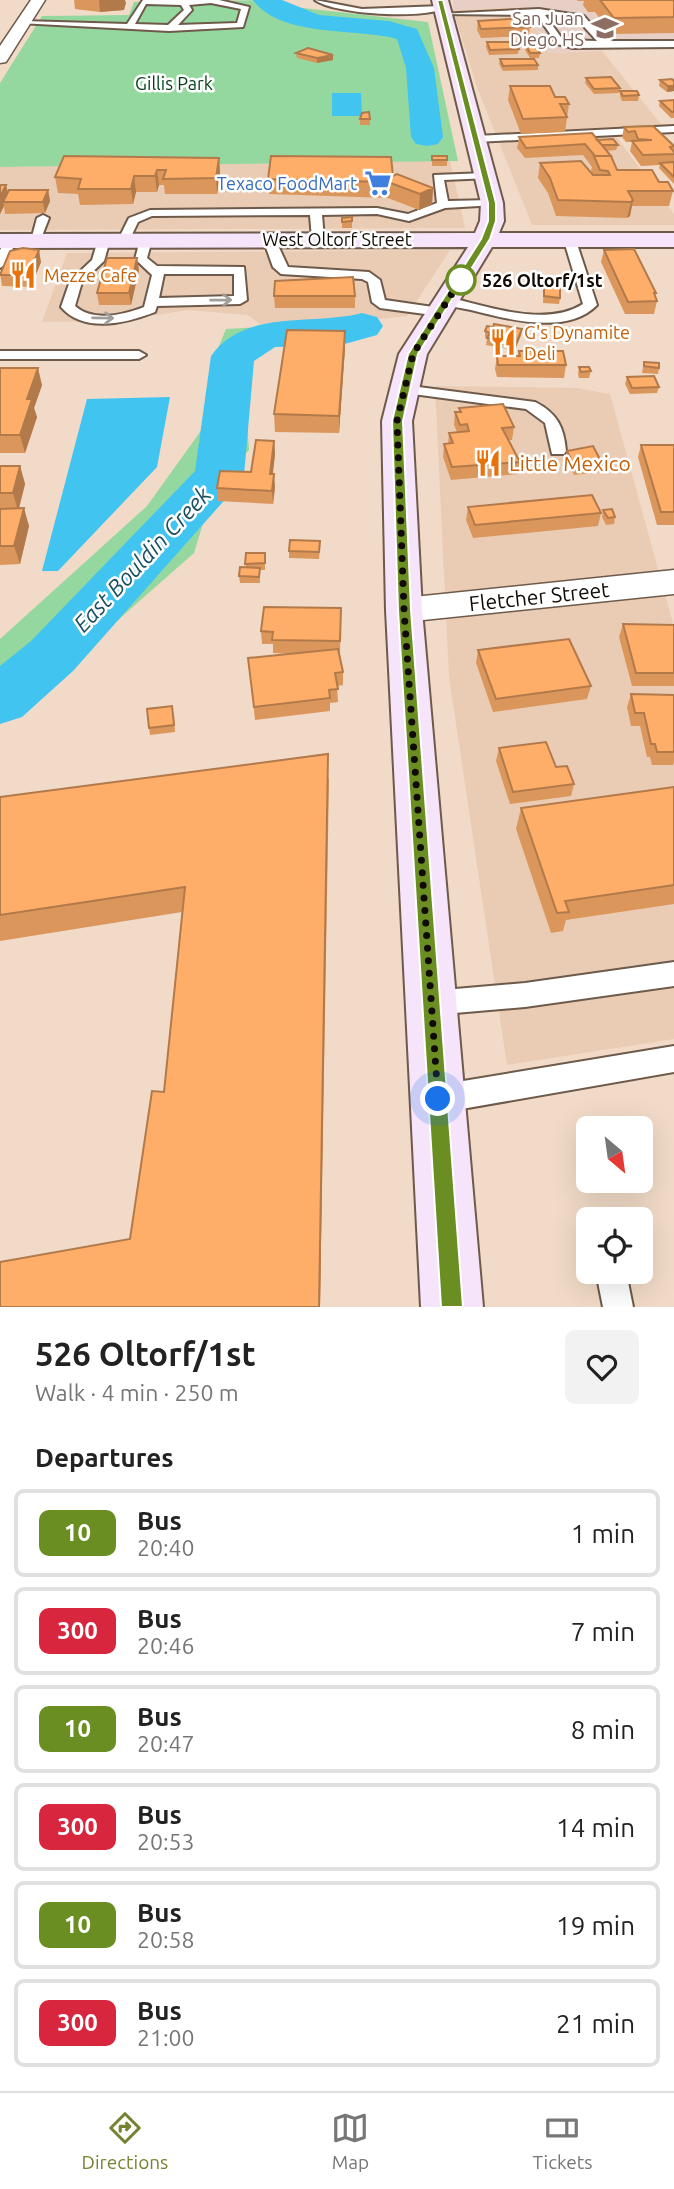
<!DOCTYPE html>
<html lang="en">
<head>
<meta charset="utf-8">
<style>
	body { margin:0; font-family:Ubuntu,sans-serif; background:#f2f2f2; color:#222; height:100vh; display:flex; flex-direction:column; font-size:26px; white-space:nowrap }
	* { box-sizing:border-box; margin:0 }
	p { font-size:23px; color:#767676 }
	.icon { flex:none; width:38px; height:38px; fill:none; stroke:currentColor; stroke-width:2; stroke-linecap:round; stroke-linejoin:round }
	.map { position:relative; height:1307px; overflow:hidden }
	.drawer { display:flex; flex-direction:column; background:#fff; flex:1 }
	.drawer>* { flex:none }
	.badge { padding:0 14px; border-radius:10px; font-size:24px; line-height:46px }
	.needle { width:46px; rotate:151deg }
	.controls { position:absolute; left:576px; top:1116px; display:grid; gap:14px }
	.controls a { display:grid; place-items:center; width:77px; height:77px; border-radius:10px; background:#fff; box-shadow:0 7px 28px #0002; font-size:35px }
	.you { position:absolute; width:35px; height:35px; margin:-18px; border:5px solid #fff; border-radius:50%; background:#1a73e8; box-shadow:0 0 0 10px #1a73e833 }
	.map>.badge { position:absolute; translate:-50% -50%; box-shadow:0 0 0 4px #fff }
	h2 { padding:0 35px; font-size:26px; line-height:63px }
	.round { display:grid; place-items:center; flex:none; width:74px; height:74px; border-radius:10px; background:#f2f2f2 }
	.head { display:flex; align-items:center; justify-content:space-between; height:119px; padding:0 35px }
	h1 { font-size:33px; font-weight:700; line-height:52px }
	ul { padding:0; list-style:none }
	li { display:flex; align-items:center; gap:21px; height:88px; margin:0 14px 10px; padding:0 21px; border:4px solid #e0e0e0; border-radius:10px }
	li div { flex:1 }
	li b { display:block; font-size:26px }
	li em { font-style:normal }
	li .badge { min-width:77px; font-weight:700; text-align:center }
	.dock { display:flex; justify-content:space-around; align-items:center; height:98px; border-top:2px solid #e0e0e0; background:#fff; font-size:19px; color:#767676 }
	.dock a { display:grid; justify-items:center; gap:4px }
	.dock .active { color:#778331 }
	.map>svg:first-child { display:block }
	.built { fill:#eaccb5 }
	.industrial { fill:#e7cfc5 }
	.green { fill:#95d89f }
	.water { fill:#42c4f1 }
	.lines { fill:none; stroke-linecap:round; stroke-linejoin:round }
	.river { fill:#42c4f1; fill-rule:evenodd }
	.service-casing { stroke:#6e5a4a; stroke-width:4 }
	.minor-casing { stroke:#6e5a4a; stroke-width:3 }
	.secondary-casing { stroke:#6e5a4a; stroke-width:4 }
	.service { fill:#fff; fill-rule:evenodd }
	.minor { fill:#fff; fill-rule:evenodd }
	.secondary { fill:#f6e4fa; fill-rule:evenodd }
	.wall { fill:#db965b }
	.shaded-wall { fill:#b27a4a }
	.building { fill:#ffae6a; stroke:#b27a4a; stroke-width:2 }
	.oneway { stroke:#a09d9b }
	.line { fill:#6b8e23; stroke:#fff; stroke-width:2 }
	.walk { stroke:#110a05; stroke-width:7; stroke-dasharray:0 12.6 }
	.stop-dot { fill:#fff; stroke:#6b8e23; stroke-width:3.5 }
	.labels { text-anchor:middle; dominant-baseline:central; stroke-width:5; stroke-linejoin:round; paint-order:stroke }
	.far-education-label { font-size:18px; fill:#785e54; stroke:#fff; text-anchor:end }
	.far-park-label { font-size:18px; fill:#003f14; stroke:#fff }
	.far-shop-label { font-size:18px; fill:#366cbe; stroke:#fff; text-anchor:end }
	.far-street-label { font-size:18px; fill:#110a05; stroke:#fff }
	.far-food-label { font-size:18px; fill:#c56008; stroke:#fff; text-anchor:start }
	.far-stop-label { font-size:18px; font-weight:bold; fill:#110a05; stroke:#fff; text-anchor:start }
	.food-label { font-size:21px; fill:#c56008; stroke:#fff; text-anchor:start }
	.street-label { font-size:21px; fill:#110a05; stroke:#fff }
	.water-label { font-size:23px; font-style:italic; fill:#1a4f62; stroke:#fff }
</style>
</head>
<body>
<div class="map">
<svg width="674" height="1307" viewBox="0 0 674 1307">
	<rect width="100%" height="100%" fill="#f1dac7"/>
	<path class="built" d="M524 7 549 53 602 51 668 133 615 135 674 214V225H532L478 90 453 10Z
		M450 161 465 228 0 230V167Z
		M450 250 407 316 352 322 260 324 248 315 187 310 122 321 42 322 67 253Z
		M435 386 577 388 610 394 674 627V1039L507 1065 449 677Z"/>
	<path class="industrial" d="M453 0H674V46L549 53 524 7 453 10Z"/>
	<path class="green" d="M280 0 285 6 428 22 458 161 0 167V83L42 16 129 15 134 2Z
		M352 322C345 326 336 334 328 336 298 343 263 331 242 359L249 450 214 487 194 553 0 724V639L147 506 205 425 216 353 226 329Z"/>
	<path class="water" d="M332 93H361L362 116H332Z
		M170 397 157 467 58 571H42L87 399Z"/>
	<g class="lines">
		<path class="river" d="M253 0H282L319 15 389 21 417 29 434 68 443 137 438 144 427 146 416 144 411 137 406 68 397 39C357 28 280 38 253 0Z
			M362 313 377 317 383 326 377 335 341 345 275 347 254 361 244 475 237 486 73 671 22 717 0 724V666L31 641 195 471 211 356C245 308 313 326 362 313Z"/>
		<defs>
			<path id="service" d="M143 0H219L249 7 243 27 169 31 19 23 23 21 127 24ZM211 3 241 9 237 23 178 25 192 10 189 5ZM146 4 181 5 184 10 168 25 135 24Z
				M315 0 362 9 442 6 446 8C424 19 336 15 315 0Z
				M539 9 584 16 602 37 613 41H674V47L573 48 557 44 537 15 439 14ZM553 14 578 20 597 41 563 40 545 15Z
				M674 126V132L476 142 471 139 476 136Z
				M486 173 491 176 490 178 444 180 448 201 492 200 498 203 496 205 445 208 409 221 377 214 322 215 324 239 318 243 312 239 310 215 152 216 138 222 128 243 118 240 129 218 150 210 377 208 408 214 437 203 434 175Z
				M43 215 49 218 40 241 30 244 37 218Z
				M269 235 275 239 288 267 369 272 380 280 385 300 440 308 447 312 440 316 380 308 372 302 368 282 362 279 281 274 273 267 263 239Z
				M104 236 110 240 104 261 82 282 75 306C93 322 123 315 144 307L152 275 135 259 140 240 146 236 152 240 147 258 157 266 244 267 247 300 240 304 157 306 155 312C127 323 84 334 61 307L70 281 92 260 98 240ZM164 274H234V296L159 298Z
				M570 237 576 241 597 305C567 336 507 319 471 310 461 308 448 307 440 301L447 297C487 306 545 328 583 304L564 241Z
				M6 238 16 241 6 264 0 268V250Z
				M0 351H139L146 355 139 359H0Z
				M403 385 535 402C557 413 564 427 566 451L564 454H552L545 423 526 409 398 392 396 389Z
				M674 962V986L525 1007 432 1015 423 1012 419 1003 423 994 432 991 525 983Z
				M674 1046V1072L439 1113 429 1109 425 1099 429 1089 439 1085Z
				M596 1272H626L633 1307H603Z"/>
			<path id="minor" d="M31 0H45L6 62 0 63V46Z
				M674 570V594L404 622 392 619 386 610 392 601 404 598Z"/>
			<path id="secondary" d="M432 0H448L503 203 504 221 499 233H674V247H492L427 354 412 421 422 610 483 1307H421L386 610 382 421 399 354 468 247 0 248V234L475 233 480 221 481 203Z"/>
		</defs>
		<use href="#service" class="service-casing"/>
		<use href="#minor" class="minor-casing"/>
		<use href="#secondary" class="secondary-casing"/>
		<use href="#service" class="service"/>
		<use href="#minor" class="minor"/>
		<use href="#secondary" class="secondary"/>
	</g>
	<path class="wall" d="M74 0H128H125L124 10 100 12 75 9Z
		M577 0H674V33L611 34 595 12H588L583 5 584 1H578Z
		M478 21 530 27 529 36 481 38 477 30Z
		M487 42 519 49 518 54 489 55 486 47Z
		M526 45 540 53 539 58H530L525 50Z
		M296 53 333 55V60L317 63 297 58Z
		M500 59 538 65V70L503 71 499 64Z
		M586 78 620 88 619 93 594 94 585 83Z
		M660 80 674 81V91L667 92 659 86Z
		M510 86 555 97 569 104 565 132 521 134 508 100Z
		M620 91 639 95 638 101H622L620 96Z
		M674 100V118H671L659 106 660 101Z
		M360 119H370V125H360Z
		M624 127 674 146V184L659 168 660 165 641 166 630 151 632 142H626L622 137Z
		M519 137 597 140 618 145 616 150 606 151 612 160 617 170 659 182 673 191 669 206H632L630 216 627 218 556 216 548 193 538 178 540 163 593 175 591 171 592 167 583 155 525 158 517 148Z
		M432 156H447V166H432Z
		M219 158 220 173 217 194H165L164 185H159L157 192H136L133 204 80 205 78 194 58 193 55 177Z
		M393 176 433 188 432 204 419 210 388 198 269 194 268 179Z
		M0 185 8 192 48 190 50 201 45 213 5 214 4 206 0 214Z
		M352 217V228H342V218Z
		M604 250 656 293 655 297 657 301 654 314H625L601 262Z
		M41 262 31 287 2 286 0 273Z
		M139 270 131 305H99L97 293Z
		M544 279 560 298 559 304 543 303Z
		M274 296H355V308H275Z
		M522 329 521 335 515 350 486 345 487 339 485 337V331Z
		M345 348 339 433 275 432 274 414Z
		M519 351 566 365 564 378 497 377 495 369 497 356H518Z
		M644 362 659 368 658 374 642 373Z
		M579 367 591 371 589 378H579L578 374Z
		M0 368 42 385 34 408 37 417 25 453H0Z
		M627 377 659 387 657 393 630 394 625 384Z
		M459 408 514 427 512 440H509L520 462 518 474 451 480 443 457 444 444H448L449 433 457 432 454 425 455 412H459Z
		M274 441 275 454 273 474 275 487 273 504 218 501 217 488 251 472Z
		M641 445H674V525H657L638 457Z
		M567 451 603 465 602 472 574 475 566 458Z
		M0 466H20L25 484 19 509 29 526 20 564 0 565Z
		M468 507 601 513 598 526 473 538 466 520Z
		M603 510 615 517 614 524 606 525 602 517Z
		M320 548 319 559 289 558V551Z
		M265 553V570H260V583H240L239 576 246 567 245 564Z
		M341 608 340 654H339L343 672V685L337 686 338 702 330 703V711L255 720 248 658 291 654 273 653V644H262L261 631Z
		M623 624 674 625V686H632L619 637Z
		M478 650 591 686 587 699 493 712 476 663Z
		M631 694 674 695V762L673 765H652L650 757H647L640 726H631L627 707Z
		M174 713 175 732 150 735 149 728Z
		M499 748 556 767 574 784 571 796 510 804 496 761Z
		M329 779 320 1307H0L130 1239 164 1092 182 912 0 941V797Z
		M674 787V904L566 920 563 931 551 933 516 829 521 808Z"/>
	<path class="shaded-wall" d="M99 0H125L126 3 124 10 100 12Z
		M333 55V60L317 63V58Z
		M668 86H674V91L667 92Z
		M219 158 220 173 217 194 216 178Z
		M157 170 159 185 157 192 155 176Z
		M134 176 136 192 133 204 131 189Z
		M6 185 9 196 3 202 4 206 0 214V197Z
		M433 188 432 204 419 210 420 194Z
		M48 190 50 201 45 213 43 202Z
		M633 200 630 216 627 218 631 202Z
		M39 250 41 262 31 287 28 275Z
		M137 258 139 270 131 305 129 293Z
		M522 329 521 335 515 350 516 343Z
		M345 331V348L339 433V416Z
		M38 368 42 385 34 408 37 417 25 453 20 435 27 399Z
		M274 441 275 454 271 487 270 474Z
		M20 466 25 484 18 511 13 493Z
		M274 474 275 487 273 504 272 491Z
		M24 508 29 526 20 564 14 546Z
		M328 754 320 1307H319Z"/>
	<path class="building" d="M600 0H674V17L614 18Z
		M525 18 530 27 481 29 478 21Z
		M487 42H516L519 49 490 50Z
		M526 45H536L540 53H530Z
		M308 48 333 55 317 58 296 53Z
		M500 59H534L538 65 503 66Z
		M611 77 620 88 594 89 586 78Z
		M672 79 674 81V86H668L660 80Z
		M510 86H550L555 97H565L569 104H560L567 117 523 119Z
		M620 91H637L639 95 623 96Z
		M674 100V112H672L660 101Z
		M369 112 370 119H360L362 113Z
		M653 126 674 146 670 147 674 152V154L643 155 632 141 652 140 638 139 635 131 628 132 624 127Z
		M592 133 611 156H595L585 144 526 148 519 137Z
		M613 139 618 145H602L597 140Z
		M64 156 219 158 216 178 163 179 166 170H157L155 176H134L131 189H78L81 179 55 177Z
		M271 156 391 157 393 176 397 174 433 188 420 194 388 182 268 179Z
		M432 156H447V160H432Z
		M594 156H611L617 170H652L659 182H668L673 191H628L633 200 631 202 558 200 550 178 540 163 581 161 593 175H610L608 171 600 170Z
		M674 162V177L660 163Z
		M0 185H6L0 197Z
		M9 190H48L43 202H3Z
		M352 217V221L342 222V218Z
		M23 248 39 250 28 275H0L10 251Z
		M634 249 656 293H654L657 301 628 302 604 250Z
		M107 258H137L129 293H97Z
		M353 277 355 296H274L275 281Z
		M544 279 560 280V298L544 296Z
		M494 324 522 329 516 343 487 338 490 333 485 331 487 326 493 327Z
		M287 330 345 331 339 416 274 414Z
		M519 351H563L566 365H498L497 356H520Z
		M644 362 659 363V368L644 366Z
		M579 367H589L591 371 581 372Z
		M0 368H38L27 399H32L20 435H0Z
		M654 376 659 387 632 388 627 377Z
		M503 404 514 427 502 428 520 462 452 467 444 444 453 443 449 433 469 431 467 424 460 425 455 412H461L459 408Z
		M256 440 274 441 270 474H274L272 491 217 488 220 471 251 472Z
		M641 445H674V512H661Z
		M593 446 603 465 575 468 567 451Z
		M0 466H20L13 493H0Z
		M592 495 601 513 475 525 468 507Z
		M24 508 14 546H0V509Z
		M612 509 615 517 608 518 603 510Z
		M290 540 320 541 319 552 289 551Z
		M246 553H265V563L245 564Z
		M240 567 260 568 259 577 239 576Z
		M264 607 341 608 340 641 272 640 273 632 261 631Z
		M623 624 674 625V673H636Z
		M569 639 591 686 496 699 478 650Z
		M338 649 343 672 335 673 338 689 329 690 330 698 254 707 248 658Z
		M631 694 674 695V752H657L655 744H651L644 713H635Z
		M172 706 174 725 149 728 147 709Z
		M546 742 556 767 567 766 574 784 513 792 499 748Z
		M328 754 319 1307H0V1262L130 1239 152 1091 164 1092 185 887 0 915V797Z
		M674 787V885L565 901 569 912 557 913 521 808Z"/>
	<defs><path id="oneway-shaft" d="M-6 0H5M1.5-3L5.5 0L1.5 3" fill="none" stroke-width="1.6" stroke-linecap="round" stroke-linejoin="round" transform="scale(1.75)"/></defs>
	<g class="oneway">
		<use href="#oneway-shaft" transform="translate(221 300) rotate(-1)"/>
		<use href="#oneway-shaft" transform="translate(103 318) rotate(1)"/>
	</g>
	<path class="line" d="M437 0H443L496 203V221L490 239 418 354 403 421 411 610 463 1307H441L398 610 392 421 408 354 481 239 488 221V203Z"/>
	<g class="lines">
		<path class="walk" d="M438 1099 404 610 397 421 413 354 464 275 461 280"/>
	</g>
	<defs>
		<symbol id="school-bare" viewBox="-9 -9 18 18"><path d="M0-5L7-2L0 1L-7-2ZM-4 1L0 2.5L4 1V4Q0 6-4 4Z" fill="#8d6e63" stroke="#fff" stroke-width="2.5" paint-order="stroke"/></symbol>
		<symbol id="supermarket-bare" viewBox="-9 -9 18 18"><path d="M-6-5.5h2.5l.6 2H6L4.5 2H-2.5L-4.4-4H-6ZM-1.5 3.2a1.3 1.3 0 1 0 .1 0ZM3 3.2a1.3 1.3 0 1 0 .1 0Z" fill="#3f7fe0" stroke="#fff" stroke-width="2.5" paint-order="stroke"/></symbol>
		<symbol id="restaurant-bare" viewBox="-9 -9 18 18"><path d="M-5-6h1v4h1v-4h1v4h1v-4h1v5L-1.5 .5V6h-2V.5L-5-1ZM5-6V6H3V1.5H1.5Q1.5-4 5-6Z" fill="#e8710a" stroke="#fff" stroke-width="2.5" paint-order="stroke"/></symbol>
	</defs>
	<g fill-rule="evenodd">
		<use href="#school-bare" x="586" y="9" width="38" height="38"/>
		<use href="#supermarket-bare" x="359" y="164" width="38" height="38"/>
		<use href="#restaurant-bare" x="4" y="256" width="38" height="38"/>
		<use href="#restaurant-bare" x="484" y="323" width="38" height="38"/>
		<use href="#restaurant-bare" x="469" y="444" width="38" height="38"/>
	</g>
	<circle class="stop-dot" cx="461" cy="280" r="14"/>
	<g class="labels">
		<g class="far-education-label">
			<text x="584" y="18">San Juan<tspan x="584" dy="21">Diego HS</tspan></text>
		</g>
		<g class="far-park-label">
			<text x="174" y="83">Gillis Park</text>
		</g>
		<g class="far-shop-label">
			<text x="357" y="183">Texaco FoodMart</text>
		</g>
		<g class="far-street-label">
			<text x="337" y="239">West Oltorf Street</text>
		</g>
		<g class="far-food-label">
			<text x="44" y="275">Mezze Cafe</text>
			<text x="524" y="332">G's Dynamite<tspan x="524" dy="21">Deli</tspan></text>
		</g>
		<g class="far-stop-label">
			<text x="482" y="280">526 Oltorf/1st</text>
		</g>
		<g class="food-label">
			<text x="509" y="463">Little Mexico</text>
		</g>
		<g class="street-label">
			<text transform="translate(539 596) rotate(-6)">Fletcher Street</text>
		</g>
		<g class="water-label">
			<text transform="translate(142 559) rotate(-47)">East Bouldin Creek</text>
		</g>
	</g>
</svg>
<div class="controls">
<a><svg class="needle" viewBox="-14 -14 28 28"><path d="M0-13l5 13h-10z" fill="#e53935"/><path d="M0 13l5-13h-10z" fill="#767676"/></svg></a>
<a><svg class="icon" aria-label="locate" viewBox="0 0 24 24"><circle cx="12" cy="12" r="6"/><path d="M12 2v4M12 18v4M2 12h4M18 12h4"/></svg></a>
</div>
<div class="you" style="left:438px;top:1099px"></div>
</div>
<section class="drawer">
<div class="head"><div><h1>526 Oltorf/1st</h1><p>Walk · 4 min · 250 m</p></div><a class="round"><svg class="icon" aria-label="heart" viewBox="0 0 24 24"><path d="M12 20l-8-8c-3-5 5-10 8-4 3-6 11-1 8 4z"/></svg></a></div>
<h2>Departures</h2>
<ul>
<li><span class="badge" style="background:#6b8e23;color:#fff">10</span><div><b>Bus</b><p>20:40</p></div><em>1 min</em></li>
<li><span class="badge" style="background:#d7263d;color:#fff">300</span><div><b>Bus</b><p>20:46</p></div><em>7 min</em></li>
<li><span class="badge" style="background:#6b8e23;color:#fff">10</span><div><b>Bus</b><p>20:47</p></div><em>8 min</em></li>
<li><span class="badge" style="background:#d7263d;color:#fff">300</span><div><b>Bus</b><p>20:53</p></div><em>14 min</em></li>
<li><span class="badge" style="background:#6b8e23;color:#fff">10</span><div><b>Bus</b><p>20:58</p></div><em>19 min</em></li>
<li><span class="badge" style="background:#d7263d;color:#fff">300</span><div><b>Bus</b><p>21:00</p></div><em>21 min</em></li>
</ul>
</section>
<nav class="dock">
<a class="active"><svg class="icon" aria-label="directions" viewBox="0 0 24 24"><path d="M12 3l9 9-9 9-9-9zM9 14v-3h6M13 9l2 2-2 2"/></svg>Directions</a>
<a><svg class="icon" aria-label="map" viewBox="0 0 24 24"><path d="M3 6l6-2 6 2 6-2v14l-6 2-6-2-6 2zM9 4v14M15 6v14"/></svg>Map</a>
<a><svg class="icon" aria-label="tickets" viewBox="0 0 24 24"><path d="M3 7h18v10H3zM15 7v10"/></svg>Tickets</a>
</nav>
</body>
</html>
